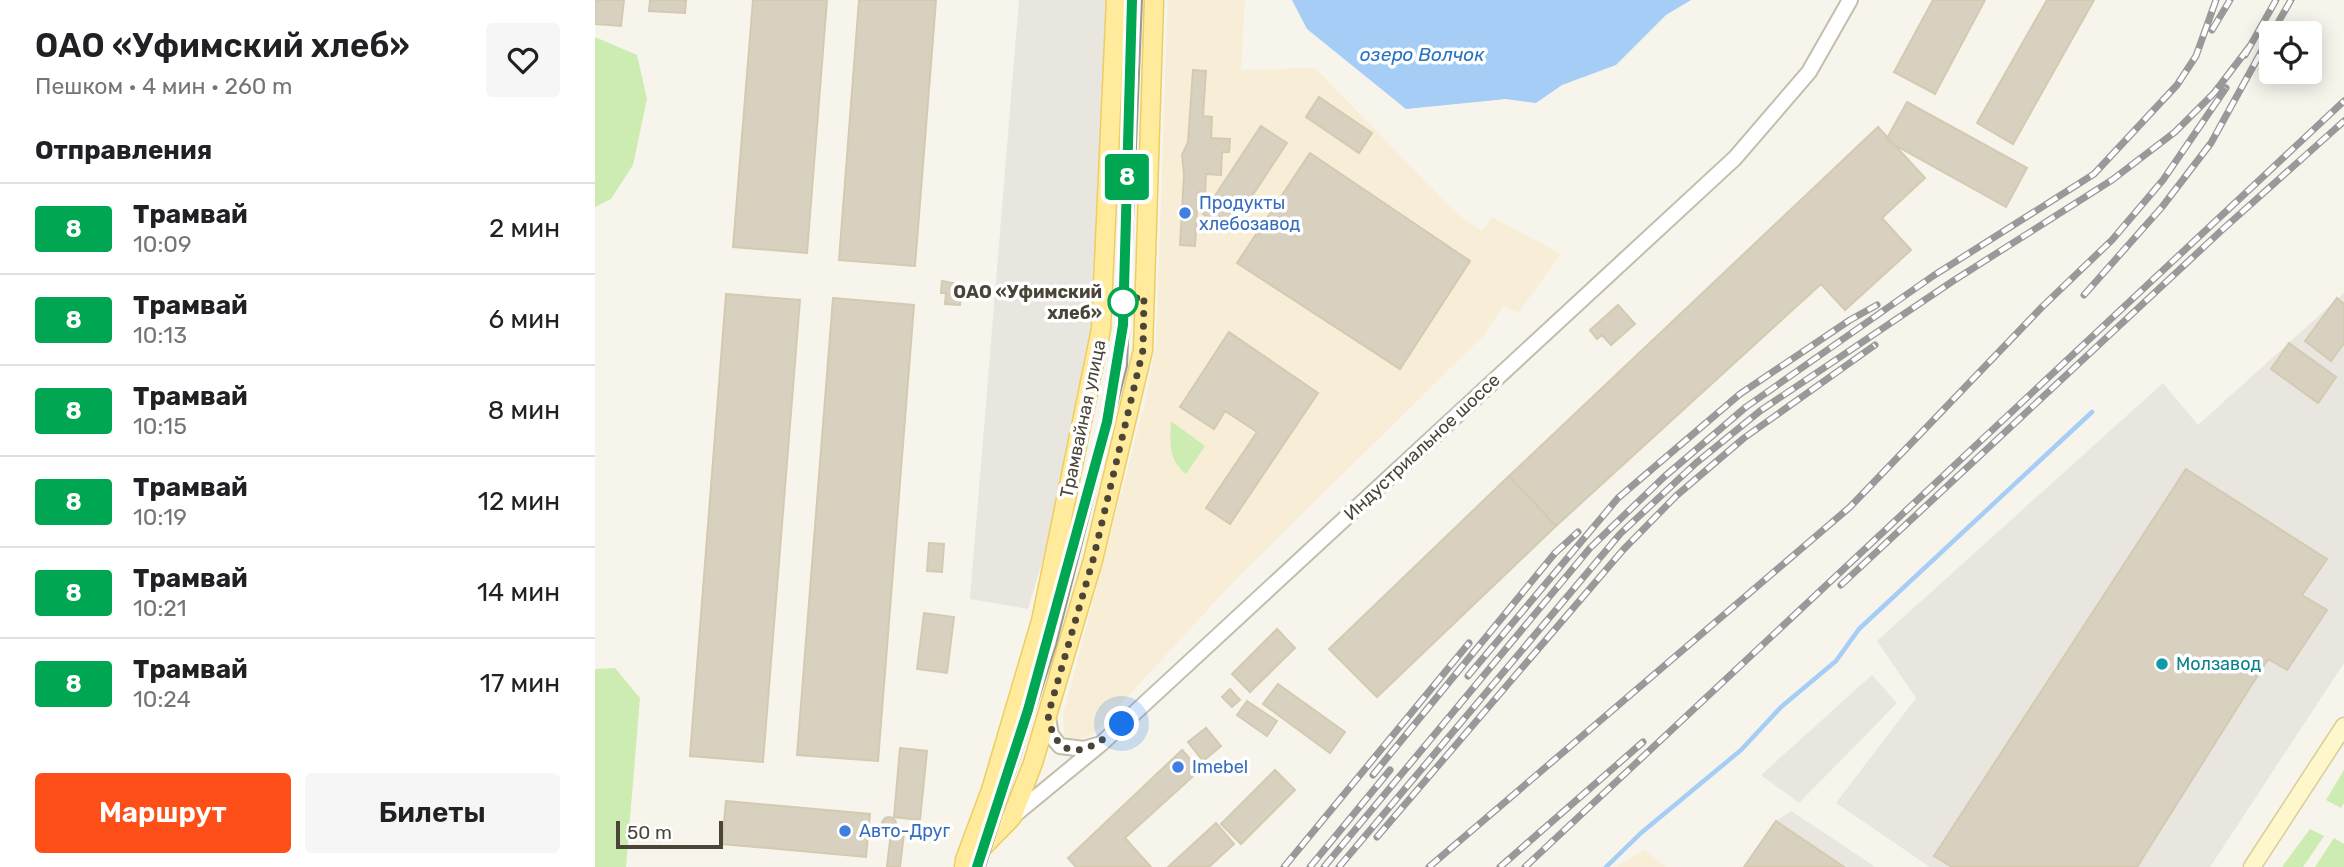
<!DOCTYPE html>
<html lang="ru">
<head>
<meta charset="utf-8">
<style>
	body { margin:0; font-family:Rubik,sans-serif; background:#f6f6f6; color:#202124; height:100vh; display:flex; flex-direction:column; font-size:26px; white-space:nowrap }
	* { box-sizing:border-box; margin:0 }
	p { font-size:23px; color:#757577 }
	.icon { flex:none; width:38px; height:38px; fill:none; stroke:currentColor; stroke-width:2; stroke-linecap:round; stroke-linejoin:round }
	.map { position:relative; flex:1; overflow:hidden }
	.sheet { display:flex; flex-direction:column; background:#fff; width:595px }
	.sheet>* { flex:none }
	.badge { padding:0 14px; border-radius:5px; font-size:24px; line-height:46px }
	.buttons { position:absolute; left:1664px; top:21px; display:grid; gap:14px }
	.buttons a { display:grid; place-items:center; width:63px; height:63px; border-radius:7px; background:#fff; box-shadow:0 4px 18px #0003; font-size:35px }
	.scale { position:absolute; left:21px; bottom:18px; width:107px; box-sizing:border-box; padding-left:7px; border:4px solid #4b4538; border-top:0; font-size:19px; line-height:24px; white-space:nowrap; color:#4b4538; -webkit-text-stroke:5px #fff; paint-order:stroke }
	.you { position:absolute; width:35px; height:35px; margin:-18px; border:5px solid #fff; border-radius:50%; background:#1a73e8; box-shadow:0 0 0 10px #1a73e833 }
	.map>.badge { position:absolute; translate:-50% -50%; box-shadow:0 0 0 4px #fff }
	h2 { padding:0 35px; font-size:26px; line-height:63px }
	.round { display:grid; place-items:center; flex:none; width:74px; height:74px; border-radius:7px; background:#f6f6f6 }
	.headline { display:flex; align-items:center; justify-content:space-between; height:119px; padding:0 35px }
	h1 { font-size:33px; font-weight:600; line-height:52px }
	.cta { display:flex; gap:14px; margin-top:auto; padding:14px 35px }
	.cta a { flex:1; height:80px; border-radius:7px; background:#ff4f19; color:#fff; font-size:28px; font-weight:600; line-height:80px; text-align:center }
	.cta a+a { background:#f6f6f6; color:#202124 }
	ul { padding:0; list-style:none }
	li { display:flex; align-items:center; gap:21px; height:91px; padding:0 35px; border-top:2px solid #e0e0e0 }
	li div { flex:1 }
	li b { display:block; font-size:26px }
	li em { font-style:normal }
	li .badge { min-width:77px; font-weight:700; text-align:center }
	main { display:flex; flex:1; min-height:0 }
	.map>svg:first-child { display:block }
	.commercial { fill:#f8edd6 }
	.industrial { fill:#e9e5df }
	.green { fill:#cdecb2 }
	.water { fill:#a5cdf5 }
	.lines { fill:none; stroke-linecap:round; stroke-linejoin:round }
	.stream { stroke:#a5cdf5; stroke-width:4.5 }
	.building { fill:#d9d1bf; stroke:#d4cab2; stroke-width:2 }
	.tertiary-casing { stroke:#c3bdac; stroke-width:18 }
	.secondary-casing { stroke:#d9cd98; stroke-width:19 }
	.primary-casing { stroke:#ecce63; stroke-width:21 }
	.tertiary { stroke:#fff; stroke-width:14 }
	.secondary { stroke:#fff7cc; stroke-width:16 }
	.primary { stroke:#ffeb9b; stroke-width:18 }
	.tram { stroke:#999; stroke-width:2 }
	.rail-casing { stroke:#999; stroke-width:7 }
	.rail { stroke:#fff; stroke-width:4.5; stroke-dasharray:13; stroke-linecap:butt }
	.line-casing { stroke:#fff; stroke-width:16 }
	.line { stroke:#00a651; stroke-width:10 }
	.walk { stroke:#4b4538; stroke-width:7; stroke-dasharray:0 12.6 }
	.shop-dot { fill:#3f7fe0; stroke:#fff; stroke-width:2.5 }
	.stop-dot { fill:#fff; stroke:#00a651; stroke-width:3.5 }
	.culture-dot { fill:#0f9aa8; stroke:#fff; stroke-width:2.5 }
	.labels { text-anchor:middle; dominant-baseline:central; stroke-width:7; stroke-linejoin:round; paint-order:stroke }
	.shop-label { font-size:18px; fill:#366cbe; stroke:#fff; text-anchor:start }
	.stop-label { font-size:18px; font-weight:bold; fill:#4b4538; stroke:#fff; text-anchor:end }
	.street-label { font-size:18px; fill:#4b4538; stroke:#fff }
	.culture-label { font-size:18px; fill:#0d838f; stroke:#fff; text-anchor:start }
	.water-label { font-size:19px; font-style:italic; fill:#2873bf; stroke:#fff }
</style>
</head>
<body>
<main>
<section class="sheet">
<div class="headline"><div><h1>ОАО «Уфимский хлеб»</h1><p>Пешком · 4 мин · 260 m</p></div><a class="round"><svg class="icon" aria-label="heart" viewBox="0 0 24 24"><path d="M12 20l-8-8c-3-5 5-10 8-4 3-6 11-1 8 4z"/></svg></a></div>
<h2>Отправления</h2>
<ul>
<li><span class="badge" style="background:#00a651;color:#fff">8</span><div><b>Трамвай</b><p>10:09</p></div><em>2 мин</em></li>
<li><span class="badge" style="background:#00a651;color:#fff">8</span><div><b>Трамвай</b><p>10:13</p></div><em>6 мин</em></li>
<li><span class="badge" style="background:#00a651;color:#fff">8</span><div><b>Трамвай</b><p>10:15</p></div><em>8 мин</em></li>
<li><span class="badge" style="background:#00a651;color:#fff">8</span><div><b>Трамвай</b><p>10:19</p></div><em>12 мин</em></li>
<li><span class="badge" style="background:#00a651;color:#fff">8</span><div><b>Трамвай</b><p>10:21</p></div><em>14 мин</em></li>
<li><span class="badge" style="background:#00a651;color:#fff">8</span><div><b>Трамвай</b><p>10:24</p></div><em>17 мин</em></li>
</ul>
<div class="cta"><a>Маршрут</a><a>Билеты</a></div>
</section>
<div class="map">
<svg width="1749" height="867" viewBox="0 0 1749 867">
	<rect width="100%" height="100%" fill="#f6f4eb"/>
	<path class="commercial" d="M573 0H650L646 70 720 68 862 214 887 231 897 217 966 254 923 313 909 305 888 336 640 580 498 734 478 741 469 734 468 716 550 403 561 342Z
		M1049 850 1071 867H1022L1024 865Z"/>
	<path class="industrial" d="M424 0H515L507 249 491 369 464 505 433 609 375 599Z
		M1749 293V663L1615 867H1335L1241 803 1321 698 1282 641 1568 383 1603 425Z
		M1277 675 1302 703 1204 803 1166 775Z
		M1196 811 1237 838 1280 867H1149L1181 821Z"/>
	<path class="green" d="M0 37 42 55 52 99 38 165 16 199 0 207Z
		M576 421 610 446 591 474C573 460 575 442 576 421Z
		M20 668 45 698 31 867H0V669Z
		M1749 770V803L1746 808 1731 800Z
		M1715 829 1729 836 1708 867H1687Z
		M1739 838 1749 844V867H1720Z"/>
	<path class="water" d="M697 0H1096L1071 15 1021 65 967 85 941 103 911 99 811 109 712 29Z"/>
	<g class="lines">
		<path class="stream" d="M1011 867 1046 833 1146 750 1186 707 1241 661 1264 629 1497 412"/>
	</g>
	<path class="building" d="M0 0H29L26 26 0 24Z
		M55 0H91L90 13 54 11Z
		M158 0H232L212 253 138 247Z
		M264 0H341L320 266 244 260Z
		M1338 0H1390L1340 94 1299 72Z
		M1452 0H1499L1418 144 1382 123Z
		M598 70 611 71 608 116 617 117 616 138 635 139 634 152H627L626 175 611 174 610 193 603 192 600 246 585 245 589 175 587 155 593 142Z
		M724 97 777 133 764 153 711 117Z
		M1312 102 1432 168 1411 207 1291 140Z
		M666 126 692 143 634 231 608 214Z
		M1283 127 1330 178 1287 218 1316 250 1250 310 1226 284 961 526 914 476Z
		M715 153 875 261 805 369 642 263Z
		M347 281 367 285 365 305 350 304 351 293H346Z
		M131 294 205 300 168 762 95 756Z
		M238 298 319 305 283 761 202 755Z
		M1742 298 1749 304V343L1736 361 1710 341Z
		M1023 305 1040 324 1016 345 1007 335 1002 339 995 330Z
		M634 332 723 393 635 524 611 508 662 432 630 411 619 429 585 407Z
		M1694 343 1741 377 1723 403 1676 369Z
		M1591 469 1732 559 1707 595 1732 610 1692 670 1673 659 1542 867H1357L1339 856Z
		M914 476 961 526 782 697 734 649Z
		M334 543 349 544 347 572 332 571Z
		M329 613 359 617 352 673 322 669Z
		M682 629 700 648 655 692 637 674Z
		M683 684 750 732 735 753 668 704Z
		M635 689 645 700 637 707 627 697Z
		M652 701 682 721 672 736 642 715Z
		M611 728 626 746 608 761 593 742Z
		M305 748 332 751 325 820 299 817Z
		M587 750 605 770 530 838 556 867H481L473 858Z
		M680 770 700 790 646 844 626 824Z
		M131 801 275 814 271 857 127 844Z
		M287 824a7 7 0 1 1 14 0a7 7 0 1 1-14 0Z
		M1181 821 1249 867H1149Z
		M621 823 639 844 614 867H573Z
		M296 832 309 833 305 867 292 866Z"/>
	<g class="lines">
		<defs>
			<path id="tertiary" d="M453 718 456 735 465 746 489 749 502 745
				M417 817 507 743 1140 158 1214 72 1255 0"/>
			<path id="secondary" d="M1657 867 1749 726"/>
			<path id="primary" d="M370 860 396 790 446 621 506 329 521 0
				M369 866 417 817 438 763 498 560 548 350 559 0"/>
		</defs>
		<use href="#tertiary" class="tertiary-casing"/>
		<use href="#secondary" class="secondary-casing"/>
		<use href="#primary" class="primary-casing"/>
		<use href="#tertiary" class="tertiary"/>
		<use href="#secondary" class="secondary"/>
		<use href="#primary" class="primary"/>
		<path class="tram" d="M516 394 525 339
			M390 867 461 645 532 366 547 0"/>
		<defs>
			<path id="rail" d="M1617 30 1635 0
				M1677 33 1696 0
				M1650 55 1681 0
				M1489 295 1567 207 1616 143 1676 34
				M1246 585 1627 230 1749 121
				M873 676 1023 498 1145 394 1255 320 1282 305
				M778 775 960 553 983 532
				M782 837 1028 550 1081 496 1149 438 1280 345
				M689 867 874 643
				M715 867 795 770
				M729 867 995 548 1069 477 1151 407 1338 276 1499 174 1582 85 1601 56 1621 0
				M744 867 1025 534 1101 463 1165 411 1358 281 1517 180 1580 132 1619 93 1655 46
				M834 867 1255 507 1447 307 1517 240 1568 180 1631 88
				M905 867 1048 742
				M930 867 1749 101"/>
		</defs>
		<use href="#rail" class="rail-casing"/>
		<use href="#rail" class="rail"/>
	</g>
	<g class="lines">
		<defs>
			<path id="line" d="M382 867 433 710 512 422 528 325 537 0"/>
		</defs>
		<use href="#line" class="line-casing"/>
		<use href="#line" class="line"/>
		<path class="walk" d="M527 724C497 752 462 768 453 715L498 560 548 350 549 296 528 302"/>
	</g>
	<g class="shop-dot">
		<circle cx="590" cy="213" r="7"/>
		<circle cx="583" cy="767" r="7"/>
		<circle cx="250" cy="831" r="7"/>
	</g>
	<circle class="stop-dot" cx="528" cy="302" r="14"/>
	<circle class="culture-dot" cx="1567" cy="664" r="7"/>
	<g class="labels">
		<g class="shop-label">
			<text x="604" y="203">Продукты<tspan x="604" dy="21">хлебозавод</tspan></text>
			<text x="597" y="767">Imebel</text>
			<text x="264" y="831">Авто-Друг</text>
		</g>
		<g class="stop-label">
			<text x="507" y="292">ОАО «Уфимский<tspan x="507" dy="21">хлеб»</tspan></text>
		</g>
		<g class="street-label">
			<text transform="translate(488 419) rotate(-78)">Трамвайная улица</text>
			<text transform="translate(827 447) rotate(-43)">Индустриальное шоссе</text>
		</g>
		<g class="culture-label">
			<text x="1581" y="664">Молзавод</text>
		</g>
		<g class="water-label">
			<text x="827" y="54">озеро Волчок</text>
		</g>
	</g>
</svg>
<div class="buttons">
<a><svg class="icon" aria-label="locate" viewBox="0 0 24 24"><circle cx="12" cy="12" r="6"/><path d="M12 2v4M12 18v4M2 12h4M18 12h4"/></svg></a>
</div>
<div class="scale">50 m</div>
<div class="you" style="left:527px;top:724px"></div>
<b class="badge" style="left:532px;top:177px;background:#00a651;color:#fff">8</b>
</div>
</main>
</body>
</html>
